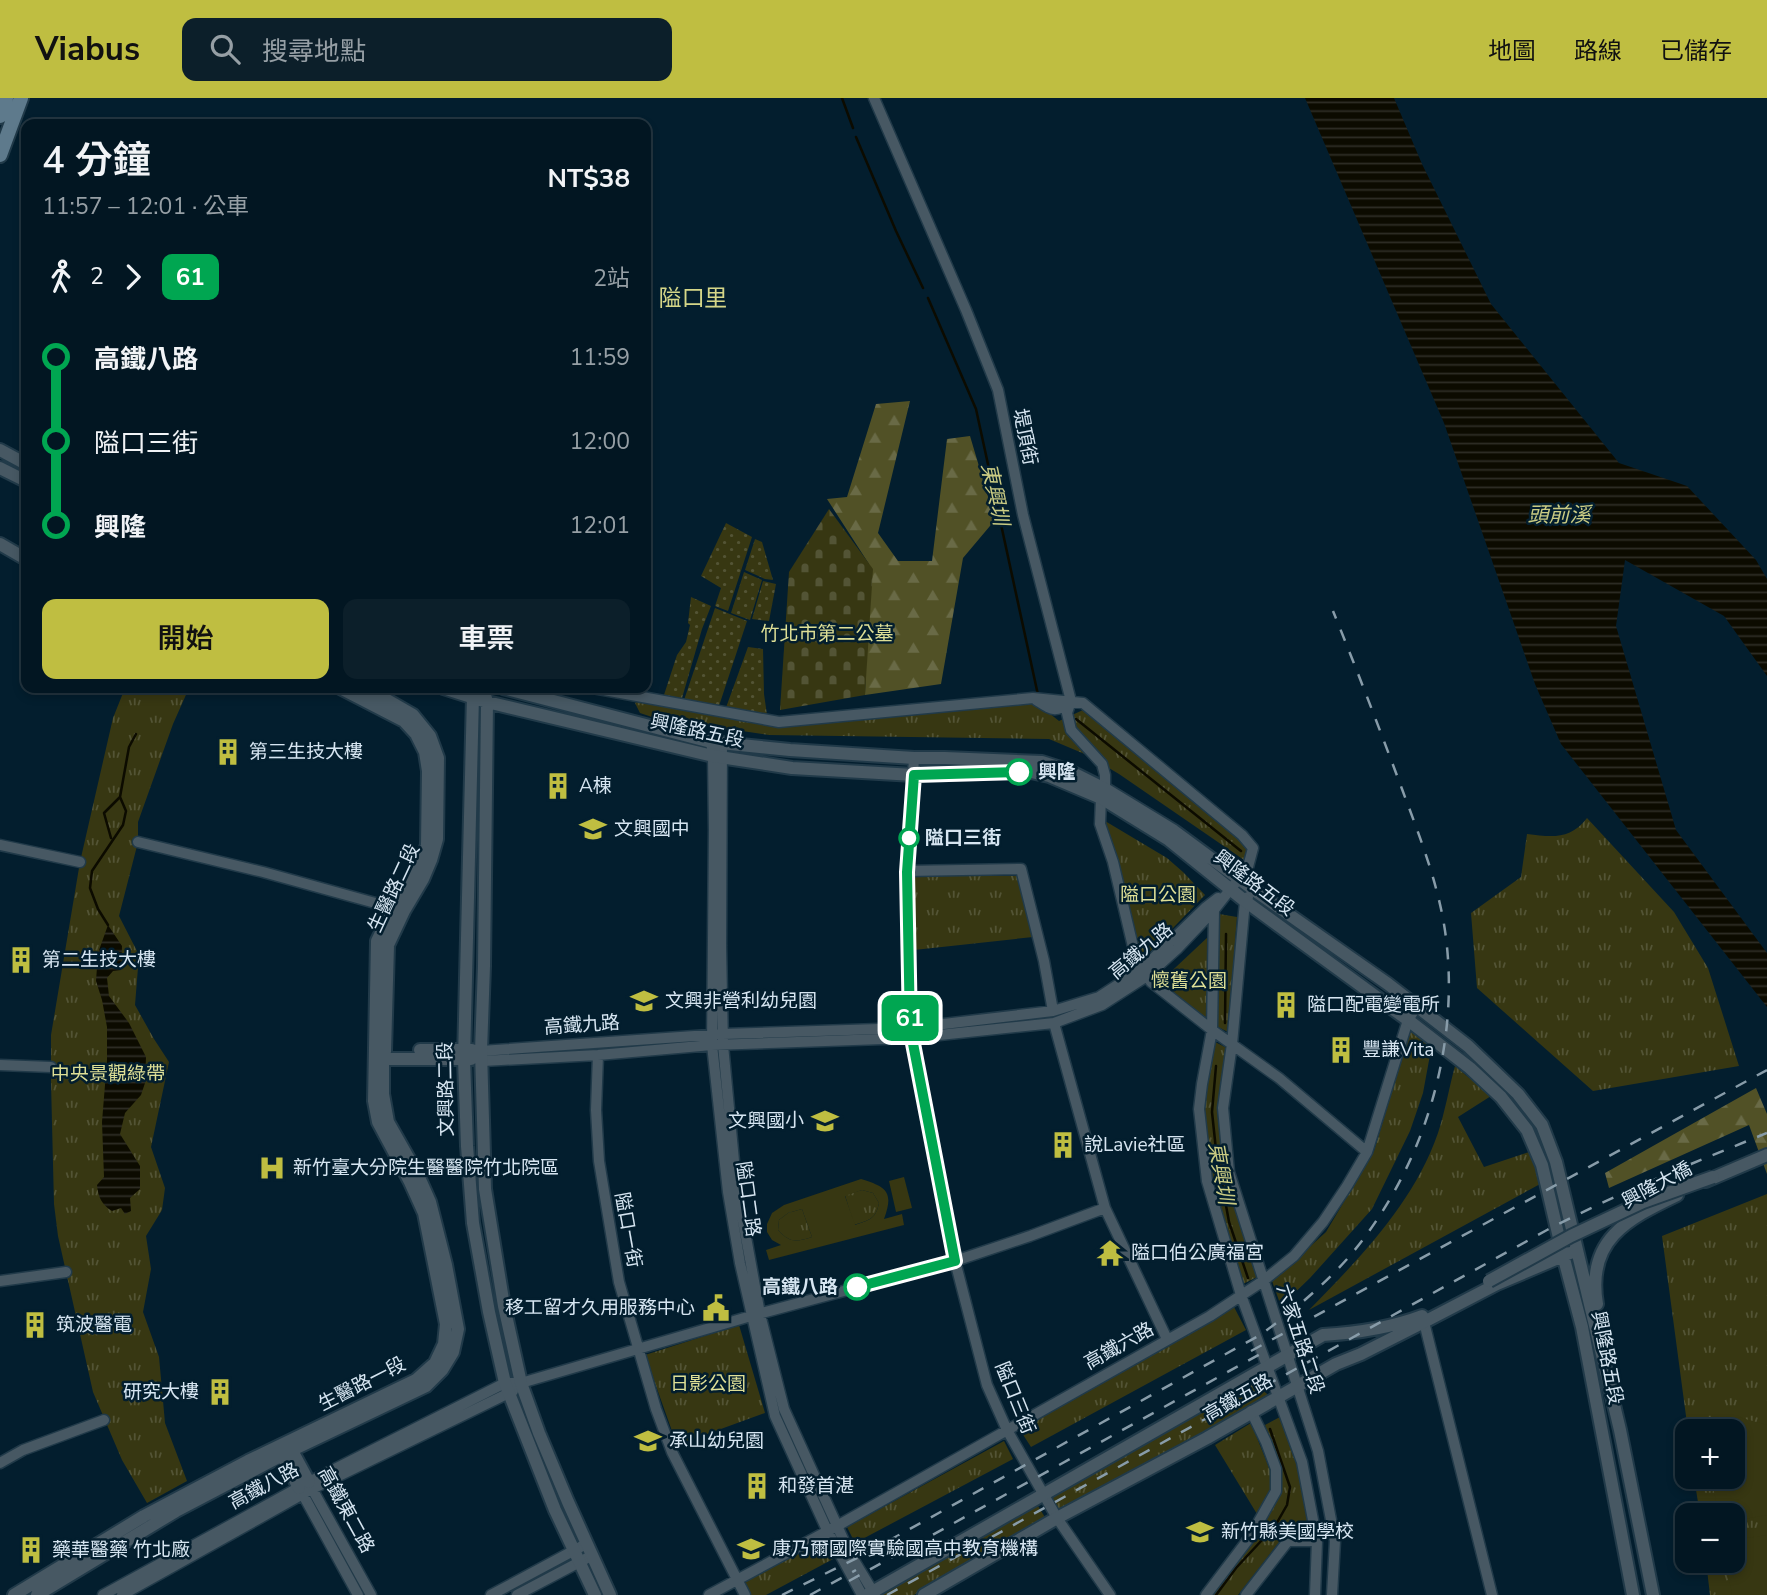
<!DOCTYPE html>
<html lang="zh-TW">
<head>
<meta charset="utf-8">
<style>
	body { margin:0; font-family:"Nunito Sans","Noto Sans TC",sans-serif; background:#0c1f2a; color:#f1f3f6; height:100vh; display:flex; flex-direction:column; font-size:26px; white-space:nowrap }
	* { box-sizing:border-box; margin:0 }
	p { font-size:23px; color:#969fa5 }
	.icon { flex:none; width:38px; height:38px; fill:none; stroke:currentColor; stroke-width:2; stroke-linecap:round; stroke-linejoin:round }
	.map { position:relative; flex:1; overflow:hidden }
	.sheet { position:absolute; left:21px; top:21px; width:630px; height:574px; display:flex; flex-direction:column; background:#021622; border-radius:14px; box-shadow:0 4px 10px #0003,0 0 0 2px #233540 }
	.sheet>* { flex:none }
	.badge { padding:0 14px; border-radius:10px; font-size:24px; line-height:46px }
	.tools { position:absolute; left:1675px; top:1321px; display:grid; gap:14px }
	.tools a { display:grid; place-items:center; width:70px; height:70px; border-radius:14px; background:#021622; box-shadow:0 4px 10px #0003,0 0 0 2px #233540; font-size:35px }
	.map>.badge { position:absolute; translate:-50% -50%; box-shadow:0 0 0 4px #fff }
	.legs { display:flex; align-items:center; gap:10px; height:77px; padding:0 21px; font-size:23px }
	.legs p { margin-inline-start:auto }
	.overview { display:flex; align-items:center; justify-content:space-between; height:119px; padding:0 21px }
	h1 { font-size:38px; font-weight:600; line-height:52px }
	.primary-button { display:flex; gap:14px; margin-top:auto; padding:14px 21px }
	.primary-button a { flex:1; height:80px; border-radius:14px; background:#bfbe41; color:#111; font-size:28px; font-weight:600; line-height:80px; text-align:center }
	.primary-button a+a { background:#0c1f2a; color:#f1f3f6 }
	ul { padding:0 21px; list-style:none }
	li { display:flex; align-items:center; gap:24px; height:84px; font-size:26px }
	li i { display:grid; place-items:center; width:10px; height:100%; margin:0 9px; background:currentColor }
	li i::after { content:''; width:18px; height:18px; margin:-9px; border:5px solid; border-radius:50%; background:#021622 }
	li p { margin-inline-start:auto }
	li:first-child i { background:linear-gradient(#0000 50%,currentColor 0) }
	li:last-child i { background:linear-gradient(currentColor 50%,#0000 0) }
	header { display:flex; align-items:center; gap:42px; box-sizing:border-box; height:98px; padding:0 35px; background:#bfbe41; color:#111 }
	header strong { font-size:33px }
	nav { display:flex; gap:38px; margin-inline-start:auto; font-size:24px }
	.search { width:490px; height:63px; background:#0c1f2a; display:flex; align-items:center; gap:18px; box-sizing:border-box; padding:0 24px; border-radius:14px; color:#969fa5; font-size:26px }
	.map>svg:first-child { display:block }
	.grass { fill:url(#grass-tufts) }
	.forest { fill:url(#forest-firs) }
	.cemetery { fill:url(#cemetery-stones) }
	.garden { fill:url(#garden-dots) }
	.pitch { fill:#373712; fill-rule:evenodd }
	.water { fill:url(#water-rules) }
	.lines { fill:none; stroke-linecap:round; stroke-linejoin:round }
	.stream { stroke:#0c0b00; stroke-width:2.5 }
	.minor-casing { stroke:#213a49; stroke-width:13 }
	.tertiary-casing { stroke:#213a49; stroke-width:16 }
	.secondary-casing { stroke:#213a49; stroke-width:18 }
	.minor { stroke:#475863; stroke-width:10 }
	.tertiary { stroke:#475863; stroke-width:12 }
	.secondary { stroke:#5e7a8c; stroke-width:14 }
	.rail { stroke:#889ca9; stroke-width:2.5; stroke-dasharray:12 12; stroke-linecap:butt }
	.tertiary-bridge-casing { stroke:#213a49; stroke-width:16; stroke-linecap:butt }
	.tertiary-bridge { stroke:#475863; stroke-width:12 }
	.line-1-casing { stroke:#fff; stroke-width:16 }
	.line-1 { stroke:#00a651; stroke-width:10 }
	.stop-1-dot { fill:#fff; stroke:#00a651; stroke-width:3.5 }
	.labels { text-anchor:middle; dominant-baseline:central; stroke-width:5; stroke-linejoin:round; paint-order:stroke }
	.street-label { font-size:19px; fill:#d6e5f1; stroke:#031e2e }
	.park-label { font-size:19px; fill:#dedf96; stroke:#031e2e }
	.poi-label { font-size:19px; fill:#d6e5f1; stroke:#031e2e; text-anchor:start }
	.stop-label { font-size:19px; font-weight:bold; fill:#d6e5f1; stroke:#031e2e; text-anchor:start }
	.water-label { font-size:21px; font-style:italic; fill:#cacb83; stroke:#031e2e }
	.quarter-label { font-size:23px; fill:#d5d688; stroke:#031e2e }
</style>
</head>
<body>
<header>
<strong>Viabus</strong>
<div class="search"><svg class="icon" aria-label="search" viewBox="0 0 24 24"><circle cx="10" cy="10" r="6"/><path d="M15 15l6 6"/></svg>搜尋地點</div>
<nav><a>地圖</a><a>路線</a><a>已儲存</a></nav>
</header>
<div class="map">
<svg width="1767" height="1497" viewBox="0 0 1767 1497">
	<defs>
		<pattern id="grass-tufts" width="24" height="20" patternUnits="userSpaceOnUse" patternTransform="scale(1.75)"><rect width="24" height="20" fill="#373712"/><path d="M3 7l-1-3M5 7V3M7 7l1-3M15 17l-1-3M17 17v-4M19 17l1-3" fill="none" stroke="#535435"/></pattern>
		<pattern id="forest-firs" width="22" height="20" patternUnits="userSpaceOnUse" patternTransform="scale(1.75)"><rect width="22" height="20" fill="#515126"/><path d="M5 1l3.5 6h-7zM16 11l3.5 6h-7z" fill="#696a46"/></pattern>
		<pattern id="cemetery-stones" width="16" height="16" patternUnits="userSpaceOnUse" patternTransform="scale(1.75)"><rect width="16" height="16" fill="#373712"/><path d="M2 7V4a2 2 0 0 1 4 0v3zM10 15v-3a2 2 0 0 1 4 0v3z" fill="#535435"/></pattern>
		<pattern id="garden-dots" width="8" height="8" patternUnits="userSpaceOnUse" patternTransform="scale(1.75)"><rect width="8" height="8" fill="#373712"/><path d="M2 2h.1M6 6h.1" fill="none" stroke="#535435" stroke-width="1.8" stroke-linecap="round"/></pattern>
		<pattern id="water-rules" width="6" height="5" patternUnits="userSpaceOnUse" patternTransform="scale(1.75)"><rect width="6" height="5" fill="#0c0b00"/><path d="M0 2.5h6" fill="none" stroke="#2f2e26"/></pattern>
	</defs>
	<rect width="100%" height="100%" fill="#031e2e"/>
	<path class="grass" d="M125 590H189L173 626 138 724V744L119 818 139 857 135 907 154 941 169 964 151 1049 165 1090 162 1112 146 1138 151 1171 143 1214 159 1259 165 1325 187 1383 147 1405 122 1362 93 1294 58 1138 54 1106 51 984V937L80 764 113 620Z
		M638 602 780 627 1034 603 1059 623 1083 612 1239 738 1249 751 1244 762 1119 676 1087 657 1049 641 769 637 655 620 640 615 635 605Z
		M1100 720 1167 760 1183 774 1205 797 1141 863Z
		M1587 720 1674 814 1708 870 1739 968 1593 993 1477 890 1471 815 1521 779 1527 736C1552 739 1570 742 1587 720Z
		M910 777 1017 778 1033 839 914 852Z
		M1219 816 1237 819 1228 934 1216 928Z
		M1209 838 1207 923 1160 884Z
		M1410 933 1432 946 1423 995 1410 1033 1372 1111 1310 1180 1281 1208 1272 1183 1326 1134 1374 1053Z
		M1213 943 1227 950 1217 1011 1223 1070 1257 1179 1243 1186 1213 1088 1204 1009Z
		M1455 968 1491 998 1458 1019 1484 1069 1529 1054 1542 1085 1309 1212C1359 1161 1414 1105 1438 1035 1445 1014 1449 990 1455 968Z
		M862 1092 873 1095 879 1105C876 1121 869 1122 854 1127L845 1097Z
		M1767 1096V1497H1710L1706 1463H1732V1418L1700 1417 1694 1379H1732V1334L1688 1333 1662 1138Z
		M802 1111 812 1139C796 1144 790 1145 778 1132L779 1122 788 1115Z
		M1234 1209 1246 1232 1031 1349 1020 1332Z
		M739 1227 765 1315 677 1347 645 1257Z
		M1258 1280 1269 1300 1060 1416 1052 1400Z
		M1280 1319 1297 1361 1309 1433 1280 1443 1238 1497H1213L1265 1424 1278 1395 1279 1371 1265 1327Z
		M1251 1325 1270 1372 1272 1392 1257 1416 1215 1347Z
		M1004 1343 1013 1361 855 1445 847 1429Z
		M1038 1408 1046 1421 914 1497H882L880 1493Z
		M826 1440 835 1460 766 1497H751L744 1482Z"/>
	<path class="forest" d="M910 303 878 435 898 463H932L947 341 970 338 995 422 963 460 941 586 865 597 869 466 827 401 847 399 876 306Z
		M1756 990 1767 1016V1076L1749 1027 1609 1090 1605 1075Z"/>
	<path class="cemetery" d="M829 411 873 471 865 597 780 612 789 474Z"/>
	<path class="garden" d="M726 425 752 439 728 513 715 508 721 490 701 478Z
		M755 441 762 444 773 482 765 481 745 472Z
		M744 474 762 482 750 522 731 515Z
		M763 483 776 486 769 523 752 521Z
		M691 499 711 508 702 531 680 607 662 603 677 557 686 544 690 527 688 525Z
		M715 510 747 523 717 614 682 608Z
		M748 549 763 551 764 596 768 624 724 615Z"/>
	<path class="pitch" d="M904 1079 912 1110 896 1114 889 1083Z
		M861 1081C887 1089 894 1094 884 1121L902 1116 904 1127 769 1162 766 1152 781 1147 772 1142 767 1134V1126L772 1115 784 1107ZM862 1092 873 1095 879 1105C876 1121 869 1122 855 1127L845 1098ZM802 1111 812 1139C796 1144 790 1145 778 1132L779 1122 788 1115Z
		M1720 1318 1742 1320 1767 1327V1417L1733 1423 1732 1418 1719 1417 1711 1379H1732V1334L1702 1333 1699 1321Z
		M1767 1437V1497H1732L1726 1463H1732L1733 1442Z"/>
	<path class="water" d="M1305 0H1394L1422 66 1491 206 1619 365 1687 388 1756 462 1767 481V578L1724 518 1625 462 1616 528 1676 732 1767 855V909L1561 646 1535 586 1444 325Z
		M108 827 122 848 121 872 113 873 107 880 109 898 129 925 146 959 145 985 141 997 125 1015 120 1036 140 1068V1091L130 1100 131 1113 125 1116 121 1110 112 1113C102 1107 98 1099 97 1087L104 1079 102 1024 107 962V929L102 902 96 883 98 855Z"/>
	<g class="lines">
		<path class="stream" d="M842 0 853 30
			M856 39 896 133 923 190
			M928 200 976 311 1038 597
			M1076 621 1241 753
			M111 740 104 715 120 699
			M108 827 98 811 90 790 92 773 123 727 126 713 120 699 129 649 136 636
			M1225 925 1226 836
			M1216 968 1212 1014 1216 1052 1229 1124 1248 1180
			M1216 1497 1236 1470 1275 1428 1287 1407 1290 1389 1270 1331"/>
		<defs>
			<path id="minor" d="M874 0 966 212 998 292 1023 417 1071 603 1067 615 1071 632 1102 666 1105 677V691L1101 700 1100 726 1113 764 1135 857 1147 878 1151 884 1212 932 1279 980 1367 1054
				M1036 602C1052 612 1055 616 1071 603
				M711 644 713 658 714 732 712 947 728 1094 740 1165 775 1318 827 1432 862 1497
				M722 644 721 848 723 947 736 1084 760 1216 784 1311 849 1454 875 1497
				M914 660 907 773 910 930 955 1163 987 1287 1007 1332 1057 1420 1110 1497
				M138 744 263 774 397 811
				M0 747 80 764
				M907 773 1021 771 1044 863 1053 913
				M1248 799 1245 803 1232 946 1223 1010 1229 1074 1318 1353 1335 1443 1332 1497
				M1214 812 1212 932 1202 986 1199 1011 1207 1083 1241 1197 1302 1364 1317 1443 1315 1497
				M1054 925 1105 1110 1167 1241
				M481 953 723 936 910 930 1053 913 1099 899 1142 871 1205 810 1218 800
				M598 957 596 1012 599 1063 619 1184 656 1311 672 1354 745 1497
				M483 963 598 957 712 947 911 940 1054 925 1102 907 1147 878 1177 851 1214 812 1248 769 1253 750 1242 737 1083 605 1033 600 779 624 593 590
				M0 967 51 969
				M0 1183 66 1174
				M1424 1224 1492 1497
				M0 1365 23 1352 104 1322
				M310 1387 371 1497
				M301 1393 358 1497
				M103 1497 309 1384 505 1285H521L751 1218 955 1163 1030 1138 1105 1110
				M122 1497 312 1391 513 1293
				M491 1497 586 1446
				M517 1497 591 1458
				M709 1497 837 1428 1210 1218 1263 1183 1294 1158 1323 1124 1347 1088 1367 1054 1408 922 1417 908
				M1206 1497 1250 1439 1276 1393V1371L1266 1344 1251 1313
				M1246 1497 1288 1443H1317"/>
			<path id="tertiary" d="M0 352 26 366
				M0 370 26 383
				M0 446 26 461
				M443 590 487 604 713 658 792 670 914 677 1031 674 1049 678 1101 700 1169 742 1245 803 1408 922 1470 970 1501 999 1527 1032 1542 1067 1563 1157 1582 1229 1633 1497
				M478 590 473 598 464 961 467 1048 473 1125 489 1214 505 1285 555 1412 595 1497
				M503 590 711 644 790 652 914 660H945L1042 664 1067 672 1105 691 1174 733 1254 792 1388 886 1468 948 1518 996 1542 1027 1556 1064 1620 1332 1653 1497
				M485 597 487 604 484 868 481 953 485 1091 504 1208 521 1285 539 1335 568 1404 610 1497
				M420 952H472
				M378 961H471
				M1706 1083 1767 1057
				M1597 1206C1586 1142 1627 1121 1677 1097
				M289 1347 309 1384
				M280 1353 299 1390
				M14 1497 144 1418 248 1363 416 1282 435 1265 444 1246 446 1226 424 1115 410 1084 378 1024 374 1003 377 843 393 810 420 769 427 747 428 673 425 654 416 636 404 623 340 590
				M37 1497 176 1413 292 1352 426 1288 442 1272 453 1254 458 1231 446 1167 430 1104 418 1077 388 1024 383 996V961L385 953 388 847 404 813 423 781 431 762 437 741 438 660 430 638 413 617 380 598 361 590
				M867 1497 1323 1237C1357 1235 1390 1230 1422 1218
				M924 1497 1057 1420 1207 1340 1336 1266 1361 1256 1424 1224 1497 1186 1570 1155"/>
			<path id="secondary" d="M0 18 6 0
				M0 57 21 0"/>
		</defs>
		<use href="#minor" class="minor-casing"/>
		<use href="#tertiary" class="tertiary-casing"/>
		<use href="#secondary" class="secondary-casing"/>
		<use href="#minor" class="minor"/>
		<use href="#tertiary" class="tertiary"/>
		<use href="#secondary" class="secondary"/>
		<path class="rail" d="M1251 1253 1767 972
			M849 1483 1262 1255
			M782 1497 861 1458 1260 1237C1292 1214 1322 1189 1348 1160 1420 1076 1458 959 1447 849 1442 795 1421 742 1402 691 1380 632 1357 572 1333 513
			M810 1497 856 1472
			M887 1497 1547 1132C1618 1095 1693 1065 1767 1035"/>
		<defs>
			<path id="tertiary-bridge" d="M1489 1183 1571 1138 1643 1104 1713 1079"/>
		</defs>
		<use href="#tertiary-bridge" class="tertiary-bridge-casing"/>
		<use href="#tertiary-bridge" class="tertiary-bridge"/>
	</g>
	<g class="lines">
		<defs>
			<path id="line-1" d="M857 1189 955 1163 910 930 907 774 914 677 1019 674"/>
		</defs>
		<use href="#line-1" class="line-1-casing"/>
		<use href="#line-1" class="line-1"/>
	</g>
	<defs>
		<symbol id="building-bare" viewBox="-9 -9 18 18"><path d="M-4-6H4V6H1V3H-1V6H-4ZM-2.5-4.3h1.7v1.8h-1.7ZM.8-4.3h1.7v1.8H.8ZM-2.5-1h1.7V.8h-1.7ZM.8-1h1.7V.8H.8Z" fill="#bfbe41" stroke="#031e2e" stroke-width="2.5" paint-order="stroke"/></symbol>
		<symbol id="school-bare" viewBox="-9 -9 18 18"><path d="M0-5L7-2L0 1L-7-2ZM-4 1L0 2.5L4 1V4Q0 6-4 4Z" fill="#bfbe41" stroke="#031e2e" stroke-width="2.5" paint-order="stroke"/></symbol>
		<symbol id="hospital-bare" viewBox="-9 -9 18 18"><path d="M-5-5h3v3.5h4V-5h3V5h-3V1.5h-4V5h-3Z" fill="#bfbe41" stroke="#031e2e" stroke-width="2.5" paint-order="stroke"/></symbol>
		<symbol id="temple-bare" viewBox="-9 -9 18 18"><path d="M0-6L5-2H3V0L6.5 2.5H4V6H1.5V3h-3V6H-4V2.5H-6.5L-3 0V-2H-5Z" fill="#bfbe41" stroke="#031e2e" stroke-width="2.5" paint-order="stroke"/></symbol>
		<symbol id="civic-bare" viewBox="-9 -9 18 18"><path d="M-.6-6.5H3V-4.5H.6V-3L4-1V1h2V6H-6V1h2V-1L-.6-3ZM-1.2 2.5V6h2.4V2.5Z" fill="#bfbe41" stroke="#031e2e" stroke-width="2.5" paint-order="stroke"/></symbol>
	</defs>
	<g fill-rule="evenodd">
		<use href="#building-bare" x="209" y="635" width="38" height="38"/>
		<use href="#building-bare" x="539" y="669" width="38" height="38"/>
		<use href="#school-bare" x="574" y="712" width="38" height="38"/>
		<use href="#building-bare" x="2" y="843" width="38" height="38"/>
		<use href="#school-bare" x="625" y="884" width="38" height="38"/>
		<use href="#building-bare" x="1267" y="888" width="38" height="38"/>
		<use href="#building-bare" x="1322" y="933" width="38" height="38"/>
		<use href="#school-bare" x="806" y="1004" width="38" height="38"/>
		<use href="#building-bare" x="1044" y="1028" width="38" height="38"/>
		<use href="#hospital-bare" x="253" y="1051" width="38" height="38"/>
		<use href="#temple-bare" x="1091" y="1136" width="38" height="38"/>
		<use href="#civic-bare" x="697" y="1191" width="38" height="38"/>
		<use href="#building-bare" x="16" y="1208" width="38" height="38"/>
		<use href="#building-bare" x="201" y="1275" width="38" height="38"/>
		<use href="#school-bare" x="629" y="1324" width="38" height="38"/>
		<use href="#building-bare" x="738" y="1369" width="38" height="38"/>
		<use href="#school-bare" x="1181" y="1415" width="38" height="38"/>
		<use href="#school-bare" x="732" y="1432" width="38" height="38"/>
		<use href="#building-bare" x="12" y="1433" width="38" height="38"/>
	</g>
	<g class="stop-1-dot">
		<circle cx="1019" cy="674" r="12"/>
		<circle cx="909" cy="740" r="9"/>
		<circle cx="857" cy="1189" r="12"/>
	</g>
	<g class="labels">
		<g class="street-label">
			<text transform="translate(1025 339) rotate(79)">堤頂街</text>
			<text transform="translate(697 633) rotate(12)">興隆路五段</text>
			<text transform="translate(1254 785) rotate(37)">興隆路五段</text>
			<text transform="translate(394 790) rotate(-65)">生醫路二段</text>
			<text transform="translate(1141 853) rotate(-40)">高鐵九路</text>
			<text transform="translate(582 927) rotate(-4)">高鐵九路</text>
			<text transform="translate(446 991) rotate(-91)">文興路二段</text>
			<text transform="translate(1657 1087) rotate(-28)">興隆大橋</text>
			<text transform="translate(748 1101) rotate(82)">隘口二路</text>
			<text transform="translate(628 1132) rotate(80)">隘口一街</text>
			<text transform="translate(1300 1241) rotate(72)">六家五路二段</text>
			<text transform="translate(1119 1248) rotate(-29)">高鐵六路</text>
			<text transform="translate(1607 1260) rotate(79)">興隆路五段</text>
			<text transform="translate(362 1286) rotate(-27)">生醫路一段</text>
			<text transform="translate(1015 1300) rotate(68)">隘口三街</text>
			<text transform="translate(1238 1300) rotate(-30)">高鐵五路</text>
			<text transform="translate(264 1388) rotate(-28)">高鐵八路</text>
			<text transform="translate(346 1412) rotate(61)">高鐵東二路</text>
		</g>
		<g class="park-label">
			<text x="827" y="536">竹北市第二公墓</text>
			<text x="1158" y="797">隘口公園</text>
			<text x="1189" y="883">懷舊公園</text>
			<text x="108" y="976">中央景觀綠帶</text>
			<text x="708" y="1286">日影公園</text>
		</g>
		<g class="poi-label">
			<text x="249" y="654">第三生技大樓</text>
			<text x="579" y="688">A棟</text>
			<text x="614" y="731">文興國中</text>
			<text x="42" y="862">第二生技大樓</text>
			<text x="665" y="903">文興非營利幼兒園</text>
			<text x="1307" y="907">隘口配電變電所</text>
			<text x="1362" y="952">豐謙Vita</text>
			<text x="804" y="1023" text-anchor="end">文興國小</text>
			<text x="1084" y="1047">說Lavie社區</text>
			<text x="293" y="1070">新竹臺大分院生醫醫院竹北院區</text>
			<text x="1131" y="1155">隘口伯公廣福宮</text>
			<text x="695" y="1210" text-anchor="end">移工留才久用服務中心</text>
			<text x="56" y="1227">筑波醫電</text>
			<text x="199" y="1294" text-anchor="end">研究大樓</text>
			<text x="669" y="1343">承山幼兒園</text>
			<text x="778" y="1388">和發首湛</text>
			<text x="1221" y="1434">新竹縣美國學校</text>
			<text x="772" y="1451">康乃爾國際實驗國高中教育機構</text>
			<text x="52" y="1452">藥華醫藥 竹北廠</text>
		</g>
		<g class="stop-label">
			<text x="1038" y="674">興隆</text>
			<text x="925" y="740">隘口三街</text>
			<text x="838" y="1189" text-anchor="end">高鐵八路</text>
		</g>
		<g class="water-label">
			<text transform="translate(995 396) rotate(78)">東興圳</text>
			<text x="1559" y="417">頭前溪</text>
			<text transform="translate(1221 1075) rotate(80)">東興圳</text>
		</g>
		<g class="quarter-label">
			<text x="693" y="200">隘口里</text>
		</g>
	</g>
</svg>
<div class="tools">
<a>+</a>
<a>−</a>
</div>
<b class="badge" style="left:910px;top:920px;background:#00a651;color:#fff">61</b>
<section class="sheet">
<div class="overview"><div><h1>4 分鐘</h1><p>11:57 – 12:01 · 公車</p></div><b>NT$38</b></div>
<div class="legs"><svg class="icon" aria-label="walk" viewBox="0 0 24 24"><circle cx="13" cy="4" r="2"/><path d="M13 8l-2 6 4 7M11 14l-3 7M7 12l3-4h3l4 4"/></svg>2<svg class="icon" aria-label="forward" viewBox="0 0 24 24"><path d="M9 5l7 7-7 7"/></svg><b class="badge" style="background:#00a651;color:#fff">61</b><p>2站</p></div>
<ul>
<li><i style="color:#00a651"></i><b>高鐵八路</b><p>11:59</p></li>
<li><i style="color:#00a651"></i><span>隘口三街</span><p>12:00</p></li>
<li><i style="color:#00a651"></i><b>興隆</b><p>12:01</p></li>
</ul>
<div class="primary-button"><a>開始</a><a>車票</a></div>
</section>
</div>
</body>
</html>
